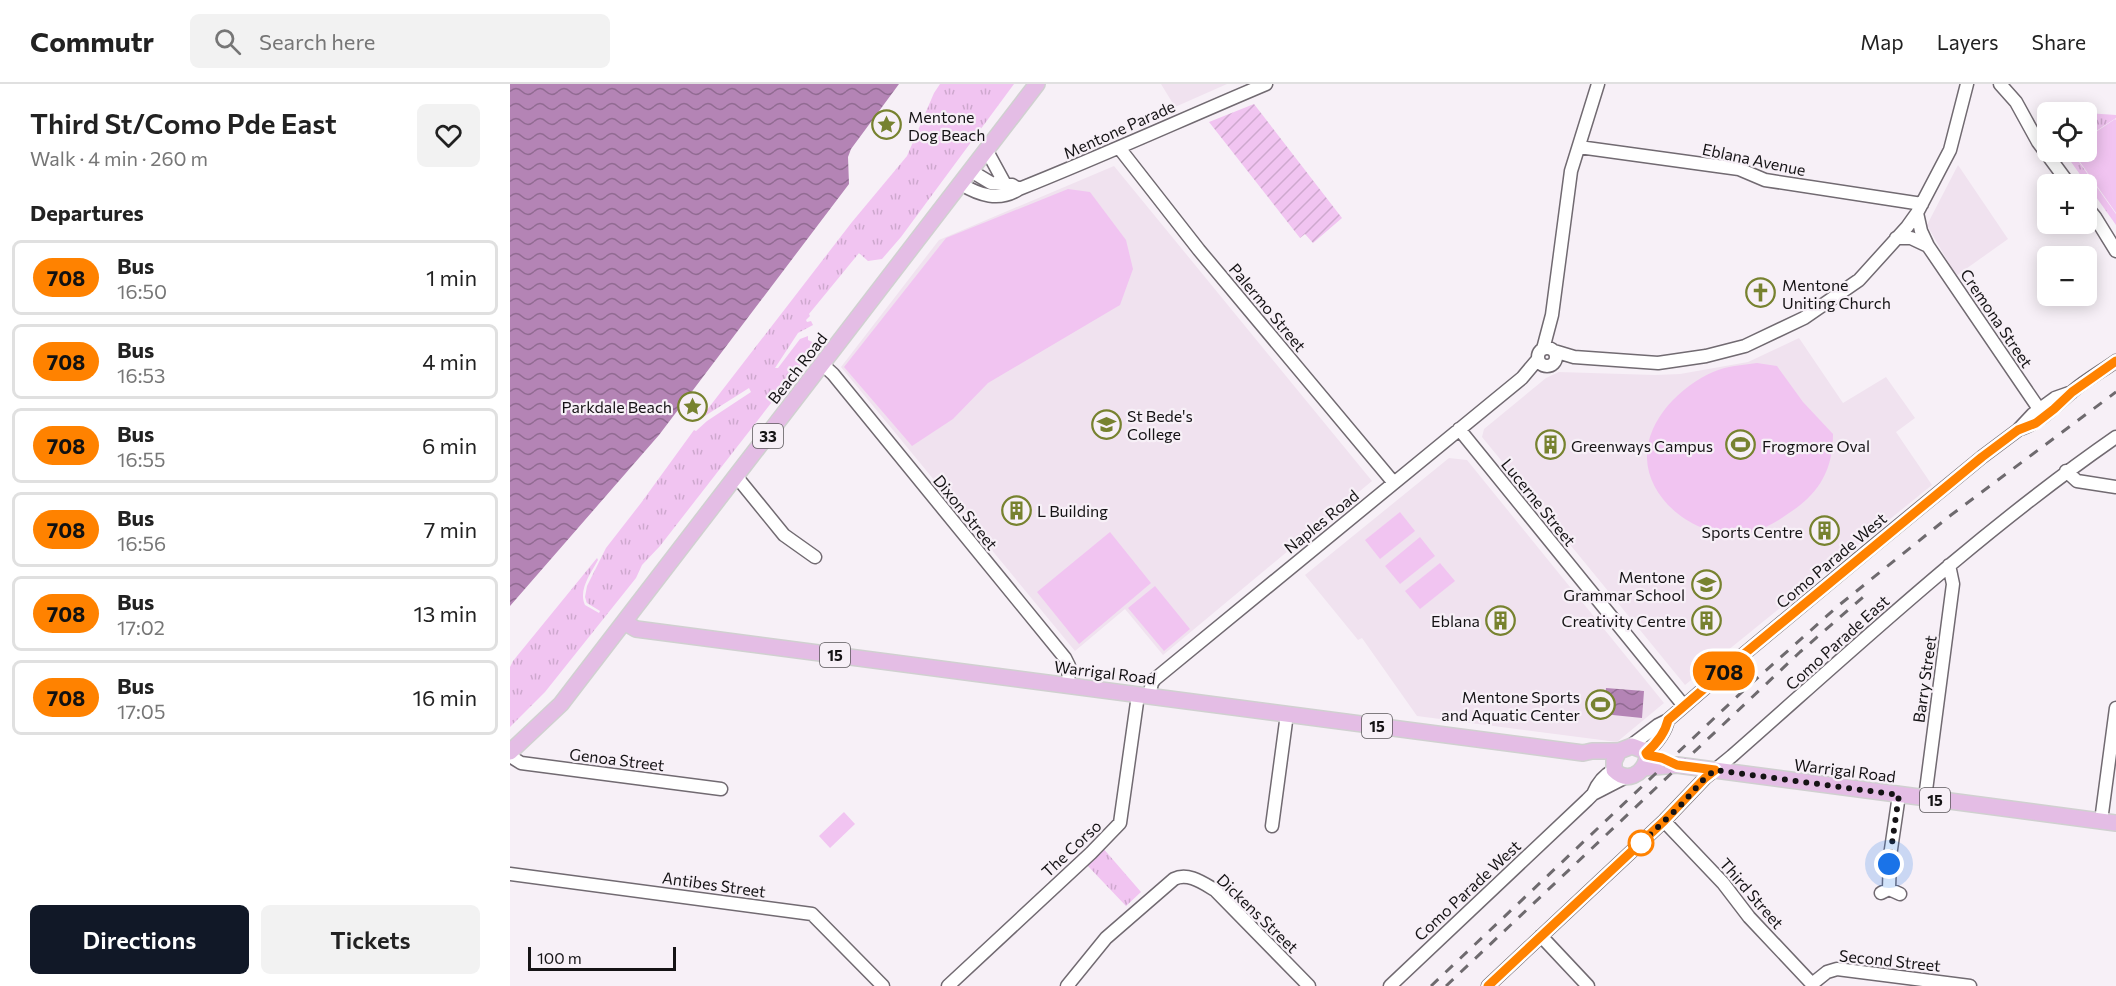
<!DOCTYPE html>
<html lang="en">
<head>
<meta charset="utf-8">
<style>
	body { margin:0; font-family:Commissioner,sans-serif; background:#f2f2f2; color:#222; height:100vh; display:flex; flex-direction:column; font-size:22px; white-space:nowrap }
	* { box-sizing:border-box; margin:0 }
	p { font-size:20px; color:#767676 }
	.icon { flex:none; width:33px; height:33px; fill:none; stroke:currentColor; stroke-width:2; stroke-linecap:round; stroke-linejoin:round }
	.map { position:relative; flex:1; overflow:hidden }
	.details { display:flex; flex-direction:column; background:#fff; width:510px }
	.details>* { flex:none }
	.badge { padding:0 12px; border-radius:20px; font-size:21px; line-height:39px }
	.fabs { position:absolute; left:1527px; top:18px; display:grid; gap:12px }
	.fabs a { display:grid; place-items:center; width:60px; height:60px; border-radius:9px; background:#fff; box-shadow:0 3px 15px #0003; font-size:30px }
	.scale { position:absolute; left:18px; bottom:15px; width:148px; box-sizing:border-box; padding-left:6px; border:3px solid #151315; border-top:0; font-size:16px; line-height:21px; white-space:nowrap; color:#151315; -webkit-text-stroke:4px #f7f0f7; paint-order:stroke }
	.you { position:absolute; width:30px; height:30px; margin:-15px; border:4px solid #fff; border-radius:50%; background:#1a73e8; box-shadow:0 0 0 9px #1a73e833 }
	.map>.badge { position:absolute; translate:-50% -50%; box-shadow:0 0 0 3px #fff }
	h2 { padding:0 30px; font-size:22px; line-height:54px }
	.round { display:grid; place-items:center; flex:none; width:63px; height:63px; border-radius:9px; background:#f2f2f2 }
	.headline { display:flex; align-items:center; justify-content:space-between; height:102px; padding:0 30px }
	h1 { font-size:28px; font-weight:600; line-height:45px }
	.action { display:flex; gap:12px; margin-top:auto; padding:12px 30px }
	.action a { flex:1; height:69px; border-radius:9px; background:#111827; color:#fff; font-size:24px; font-weight:600; line-height:69px; text-align:center }
	.action a+a { background:#f2f2f2; color:#222 }
	ul { padding:0; list-style:none }
	li { display:flex; align-items:center; gap:18px; height:75px; margin:0 12px 9px; padding:0 18px; border:3px solid #e0e0e0; border-radius:9px }
	li div { flex:1 }
	li b { display:block; font-size:22px }
	li em { font-style:normal }
	li .badge { min-width:66px; font-weight:700; text-align:center }
	header { display:flex; align-items:center; gap:36px; box-sizing:border-box; height:84px; padding:0 30px; background:#fff; border-bottom:2px solid #e0e0e0 }
	header strong { font-size:28px }
	nav { display:flex; gap:33px; margin-inline-start:auto; font-size:21px }
	.search { width:420px; height:54px; background:#f2f2f2; display:flex; align-items:center; gap:15px; box-sizing:border-box; padding:0 21px; border-radius:9px; color:#767676; font-size:22px }
	main { display:flex; flex:1; min-height:0 }
	.map>svg:first-child { display:block }
	.built { fill:#f0e2ef }
	.grass { fill:url(#grass-tufts) }
	.garden { fill:url(#garden-furrows) }
	.pitch { fill:#f1c4f1 }
	.water { fill:url(#water-waves) }
	.lines { fill:none; stroke-linecap:round; stroke-linejoin:round }
	.minor-casing { stroke:#716a71; stroke-width:15 }
	.major-casing { stroke:#d0d0d0; stroke-width:18 }
	.minor { stroke:#fff; stroke-width:12 }
	.major { stroke:#e4bde5; stroke-width:15 }
	.rail { stroke:#6e6a6e; stroke-width:3; stroke-dasharray:10 10; stroke-linecap:butt }
	.line-casing { stroke:#fff; stroke-width:14 }
	.line { stroke:#ff8200; stroke-width:9 }
	.walk { stroke:#151315; stroke-width:6; stroke-dasharray:0 10.8 }
	.stop-dot { fill:#fff; stroke:#ff8200; stroke-width:3 }
	.labels { text-anchor:middle; dominant-baseline:central; stroke-width:4.5; stroke-linejoin:round; paint-order:stroke }
	.shield { fill:#f7f0f7; stroke:#595559; stroke-width:1.5 }
	.shield-label { font-size:15px; font-weight:bold; fill:#151315 }
	.poi-label { font-size:16px; fill:#151315; stroke:#f7f0f7; text-anchor:start }
	.street-label { font-size:16px; fill:#151315; stroke:#f7f0f7 }
</style>
</head>
<body>
<header>
<strong>Commutr</strong>
<div class="search"><svg class="icon" aria-label="search" viewBox="0 0 24 24"><circle cx="10" cy="10" r="6"/><path d="M15 15l6 6"/></svg>Search here</div>
<nav><a>Map</a><a>Layers</a><a>Share</a></nav>
</header>
<main>
<section class="details">
<div class="headline"><div><h1>Third St/Como Pde East</h1><p>Walk · 4 min · 260 m</p></div><a class="round"><svg class="icon" aria-label="heart" viewBox="0 0 24 24"><path d="M12 20l-8-8c-3-5 5-10 8-4 3-6 11-1 8 4z"/></svg></a></div>
<h2>Departures</h2>
<ul>
<li><span class="badge" style="background:#ff8200;color:#111">708</span><div><b>Bus</b><p>16:50</p></div><em>1 min</em></li>
<li><span class="badge" style="background:#ff8200;color:#111">708</span><div><b>Bus</b><p>16:53</p></div><em>4 min</em></li>
<li><span class="badge" style="background:#ff8200;color:#111">708</span><div><b>Bus</b><p>16:55</p></div><em>6 min</em></li>
<li><span class="badge" style="background:#ff8200;color:#111">708</span><div><b>Bus</b><p>16:56</p></div><em>7 min</em></li>
<li><span class="badge" style="background:#ff8200;color:#111">708</span><div><b>Bus</b><p>17:02</p></div><em>13 min</em></li>
<li><span class="badge" style="background:#ff8200;color:#111">708</span><div><b>Bus</b><p>17:05</p></div><em>16 min</em></li>
</ul>
<div class="action"><a>Directions</a><a>Tickets</a></div>
</section>
<div class="map">
<svg width="1606" height="902" viewBox="0 0 1606 902">
	<defs>
		<pattern id="grass-tufts" width="24" height="20" patternUnits="userSpaceOnUse" patternTransform="scale(1.5)"><rect width="24" height="20" fill="#f1c4f1"/><path d="M3 7l-1-3M5 7V3M7 7l1-3M15 17l-1-3M17 17v-4M19 17l1-3" fill="none" stroke="#cea8ce"/></pattern>
		<pattern id="garden-furrows" width="10" height="10" patternUnits="userSpaceOnUse" patternTransform="scale(1.5)"><rect width="10" height="10" fill="#f1c4f1"/><path d="M-1 1l2-2M0 10L10 0M9 11l2-2" fill="none" stroke="#cea8ce"/></pattern>
		<pattern id="water-waves" width="16" height="10" patternUnits="userSpaceOnUse" patternTransform="scale(1.5)"><rect width="16" height="10" fill="#b484b5"/><path d="M0 5q4-4 8 0t8 0" fill="none" stroke="#916b92"/></pattern>
	</defs>
	<rect width="100%" height="100%" fill="#f7f0f7"/>
	<path class="built" d="M651 0H717L665 23Z
		M1448 81 1498 155 1446 192 1417 141Z
		M604 82 862 397 653 571 615 525 565 567 331 283 429 156Z
		M1289 254 1333 319 1376 293 1405 334 1386 348 1422 401 1175 601 972 353 974 345 1036 294 1049 288 1145 291 1170 290 1238 278Z
		M939 374 957 376 1154 619 1107 658 907 632 852 554 848 556 795 491Z"/>
	<path class="grass" d="M430 0H504L391 153 372 175 358 177 349 169 299 230 300 232 296 236 297 238 301 237 303 241 288 249 265 284H268L290 255 298 252V256L307 260 150 462 132 481 126 494 35 608 0 643V583L3 577 87 474 88 476C81 489 68 506 75 521L89 529 90 527 77 519 75 513 77 502 96 464 131 419 184 346 186 347 197 337 241 308 239 304 190 335 342 138 397 72 424 9Z
		M1577 29 1606 31V34L1577 53Z
		M1554 68H1562L1606 130V141Z
		M592 763 631 808 616 822 575 779Z"/>
	<path class="garden" d="M744 20 832 134 803 159 795 150 790 154 699 38Z"/>
	<path class="pitch" d="M1605 35 1606 36V129L1563 68H1576L1577 54Z
		M558 105 580 108 616 156 623 185 610 221 478 299 443 335 402 362 334 283 436 154Z
		M1247 279 1267 282 1293 318 1323 350C1323 386 1309 410 1279 429 1268 437 1256 444 1243 448 1198 461 1138 422 1137 374 1136 336 1171 302 1203 288 1217 282 1232 281 1247 279Z
		M890 428 905 447 870 475 855 456Z
		M600 448 641 499 569 560 527 508Z
		M910 453 925 472 890 500 875 482Z
		M930 479 945 497 910 525 895 507Z
		M645 502 680 545 654 567 618 524Z
		M334 728 345 740 320 764 309 752Z"/>
	<path class="water" d="M0 0H389L341 65 338 73 339 100 149 351 0 522Z
		M1096 604 1134 607 1132 634 1093 630Z"/>
	<g class="lines">
		<defs>
			<path id="minor" d="M1490 0 1506 18 1528 58 1559 100
				M1069 63 1229 85 1255 96 1412 120
				M610 65 689 166 884 399
				M477 67 495 100
				M461 87 481 99 502 101 509 105
				M451 100C469 111 489 118 509 105 592 72 673 35 756 0
				M1576 122 1585 133 1606 167
				M1407 129 1411 147 1418 162 1529 325
				M1386 154H1401L1418 162
				M1028 273a9 9 0 1 1 18 0a9 9 0 1 1-18 0Z
				M1033 265 1042 231 1061 87 1088 0
				M1044 267 1064 273 1148 279 1196 272 1235 262 1294 234 1349 196 1397 143 1407 129 1440 66 1457 0
				M312 280 323 290 555 574 559 582 558 602
				M1513 344C1534 336 1546 321 1563 307 1576 296 1592 287 1606 277
				M949 345 1174 622
				M1556 387 1567 397 1606 403
				M226 392 274 451 305 473
				M639 612 642 599 645 595 1012 294 1028 275
				M1119 663 1148 641 1158 636 1234 570 1360 465 1472 373 1508 346 1523 330 1545 314 1562 308
				M1136 669C1146 660 1155 650 1158 636
				M0 672 11 679 211 705
				M1083 710C1087 700 1094 691 1104 686
				M1415 714 1443 500 1439 481
				M1154 737 1213 799 1239 833 1304 902
				M1591 737 1606 624
				M762 742 777 630
				M0 790 302 830 373 902
				M1379 805 1380 772 1389 711
				M1371 809 1379 805 1390 810
				M1031 852 1078 902
				M1302 900 1317 888 1327 885 1460 902
				M438 902 581 769 610 739 628 611
				M557 902 596 854 664 795C678 788 693 799 705 806L799 902
				M880 902 1077 716 1083 710 1116 693
				M978 902 1154 737 1195 694 1222 672C1347 562 1469 448 1606 353"/>
			<path id="major" d="M114 538 126 545 1073 669 1082 667H1109
				M1122 662 1135 667 1137 675C1132 691 1117 699 1104 686V677L1109 667Z
				M0 668 51 620 64 603 527 0
				M1133 684 1167 681 1606 739"/>
		</defs>
		<use href="#minor" class="minor-casing"/>
		<use href="#major" class="major-casing"/>
		<use href="#minor" class="minor"/>
		<use href="#major" class="major"/>
		<path class="rail" d="M921 902 1234 606 1328 522 1441 431 1606 308
			M936 902 1290 568 1360 507"/>
	</g>
	<g class="lines">
		<defs>
			<path id="line" d="M978 902 1154 737 1195 694 1205 686 1167 681 1152 674 1137 671 1136 669C1146 660 1155 650 1158 636L1234 570 1472 373 1508 346 1526 339 1544 325 1562 308 1606 277"/>
		</defs>
		<use href="#line" class="line-casing"/>
		<use href="#line" class="line"/>
		<path class="walk" d="M1131 759 1124 766 1170 722 1195 694 1205 686 1389 711 1379 780"/>
	</g>
	<defs>
		<symbol id="sight-ring" viewBox="-11 -11 22 22"><circle r="9.5" fill="#f7f0f7" stroke="#77822f" stroke-width="1.5"/><path d="M0-6L1.8-2.2L6-1.7L2.9 1.2L3.7 5.4L0 3.3L-3.7 5.4L-2.9 1.2L-6-1.7L-1.8-2.2Z" fill="#77822f"/></symbol>
		<symbol id="church-ring" viewBox="-11 -11 22 22"><circle r="9.5" fill="#f7f0f7" stroke="#77822f" stroke-width="1.5"/><path d="M-1.2-6h2.4v3.5h3.3v2.4h-3.3V6h-2.4V-.1h-3.3v-2.4h3.3Z" fill="#77822f"/></symbol>
		<symbol id="school-ring" viewBox="-11 -11 22 22"><circle r="9.5" fill="#f7f0f7" stroke="#77822f" stroke-width="1.5"/><path d="M0-5L7-2L0 1L-7-2ZM-4 1L0 2.5L4 1V4Q0 6-4 4Z" fill="#77822f"/></symbol>
		<symbol id="building-ring" viewBox="-11 -11 22 22"><circle r="9.5" fill="#f7f0f7" stroke="#77822f" stroke-width="1.5"/><path d="M-4-6H4V6H1V3H-1V6H-4ZM-2.5-4.3h1.7v1.8h-1.7ZM.8-4.3h1.7v1.8H.8ZM-2.5-1h1.7V.8h-1.7ZM.8-1h1.7V.8H.8Z" fill="#77822f"/></symbol>
		<symbol id="stadium-ring" viewBox="-11 -11 22 22"><circle r="9.5" fill="#f7f0f7" stroke="#77822f" stroke-width="1.5"/><path d="M0-5a6.5 5 0 1 0 0 10a6.5 5 0 1 0 0-10ZM-3.5-1.8h7v3.6h-7Z" fill="#77822f"/></symbol>
	</defs>
	<g fill-rule="evenodd">
		<use href="#sight-ring" x="360" y="24" width="33" height="33"/>
		<use href="#church-ring" x="1234" y="192" width="33" height="33"/>
		<use href="#sight-ring" x="166" y="306" width="33" height="33"/>
		<use href="#school-ring" x="580" y="324" width="33" height="33"/>
		<use href="#building-ring" x="1024" y="344" width="33" height="33"/>
		<use href="#stadium-ring" x="1214" y="344" width="33" height="33"/>
		<use href="#building-ring" x="490" y="410" width="33" height="33"/>
		<use href="#building-ring" x="1298" y="430" width="33" height="33"/>
		<use href="#school-ring" x="1180" y="484" width="33" height="33"/>
		<use href="#building-ring" x="974" y="520" width="33" height="33"/>
		<use href="#building-ring" x="1180" y="520" width="33" height="33"/>
		<use href="#stadium-ring" x="1074" y="604" width="33" height="33"/>
	</g>
	<circle class="stop-dot" cx="1131" cy="759" r="12"/>
	<g class="labels">
		<g class="shield">
			<rect x="243" y="340" width="30" height="24" rx="4.5"/>
			<rect x="310" y="559" width="30" height="24" rx="4.5"/>
			<rect x="852" y="630" width="30" height="24" rx="4.5"/>
			<rect x="1410" y="704" width="30" height="24" rx="4.5"/>
		</g>
		<g class="shield-label">
			<text x="258" y="352">33</text>
			<text x="325" y="571">15</text>
			<text x="867" y="642">15</text>
			<text x="1425" y="716">15</text>
		</g>
		<g class="poi-label">
			<text x="398" y="32">Mentone<tspan x="398" dy="18">Dog Beach</tspan></text>
			<text x="1272" y="200">Mentone<tspan x="1272" dy="18">Uniting Church</tspan></text>
			<text x="162" y="322" text-anchor="end">Parkdale Beach</text>
			<text x="617" y="331">St Bede's<tspan x="617" dy="18">College</tspan></text>
			<text x="1061" y="361">Greenways Campus</text>
			<text x="1252" y="361">Frogmore Oval</text>
			<text x="527" y="426">L Building</text>
			<text x="1293" y="447" text-anchor="end">Sports Centre</text>
			<text x="1175" y="492" text-anchor="end">Mentone<tspan x="1175" dy="18">Grammar School</tspan></text>
			<text x="970" y="536" text-anchor="end">Eblana</text>
			<text x="1176" y="536" text-anchor="end">Creativity Centre</text>
			<text x="1070" y="612" text-anchor="end">Mentone Sports<tspan x="1070" dy="18">and Aquatic Center</tspan></text>
		</g>
		<g class="street-label">
			<text transform="translate(609 45) rotate(-24)">Mentone Parade</text>
			<text transform="translate(1244 75) rotate(12)">Eblana Avenue</text>
			<text transform="translate(758 223) rotate(50)">Palermo Street</text>
			<text transform="translate(1487 234) rotate(56)">Cremona Street</text>
			<text transform="translate(287 284) rotate(-52)">Beach Road</text>
			<text transform="translate(1029 418) rotate(51)">Lucerne Street</text>
			<text transform="translate(456 428) rotate(51)">Dixon Street</text>
			<text transform="translate(811 437) rotate(-39)">Naples Road</text>
			<text transform="translate(1321 476) rotate(-40)">Como Parade West</text>
			<text transform="translate(1327 558) rotate(-42)">Como Parade East</text>
			<text transform="translate(595 588) rotate(7)">Warrigal Road</text>
			<text transform="translate(1414 595) rotate(-82)">Barry Street</text>
			<text transform="translate(107 675) rotate(7)">Genoa Street</text>
			<text transform="translate(1335 686) rotate(7)">Warrigal Road</text>
			<text transform="translate(561 764) rotate(-43)">The Corso</text>
			<text transform="translate(204 800) rotate(8)">Antibes Street</text>
			<text transform="translate(957 806) rotate(-43)">Como Parade West</text>
			<text transform="translate(1242 809) rotate(49)">Third Street</text>
			<text transform="translate(748 829) rotate(44)">Dickens Street</text>
			<text transform="translate(1380 876) rotate(6)">Second Street</text>
		</g>
	</g>
</svg>
<div class="fabs">
<a><svg class="icon" aria-label="locate" viewBox="0 0 24 24"><circle cx="12" cy="12" r="6"/><path d="M12 2v4M12 18v4M2 12h4M18 12h4"/></svg></a>
<a>+</a>
<a>−</a>
</div>
<div class="scale">100 m</div>
<div class="you" style="left:1379px;top:780px"></div>
<b class="badge" style="left:1214px;top:587px;background:#ff8200;color:#111">708</b>
</div>
</main>
</body>
</html>
